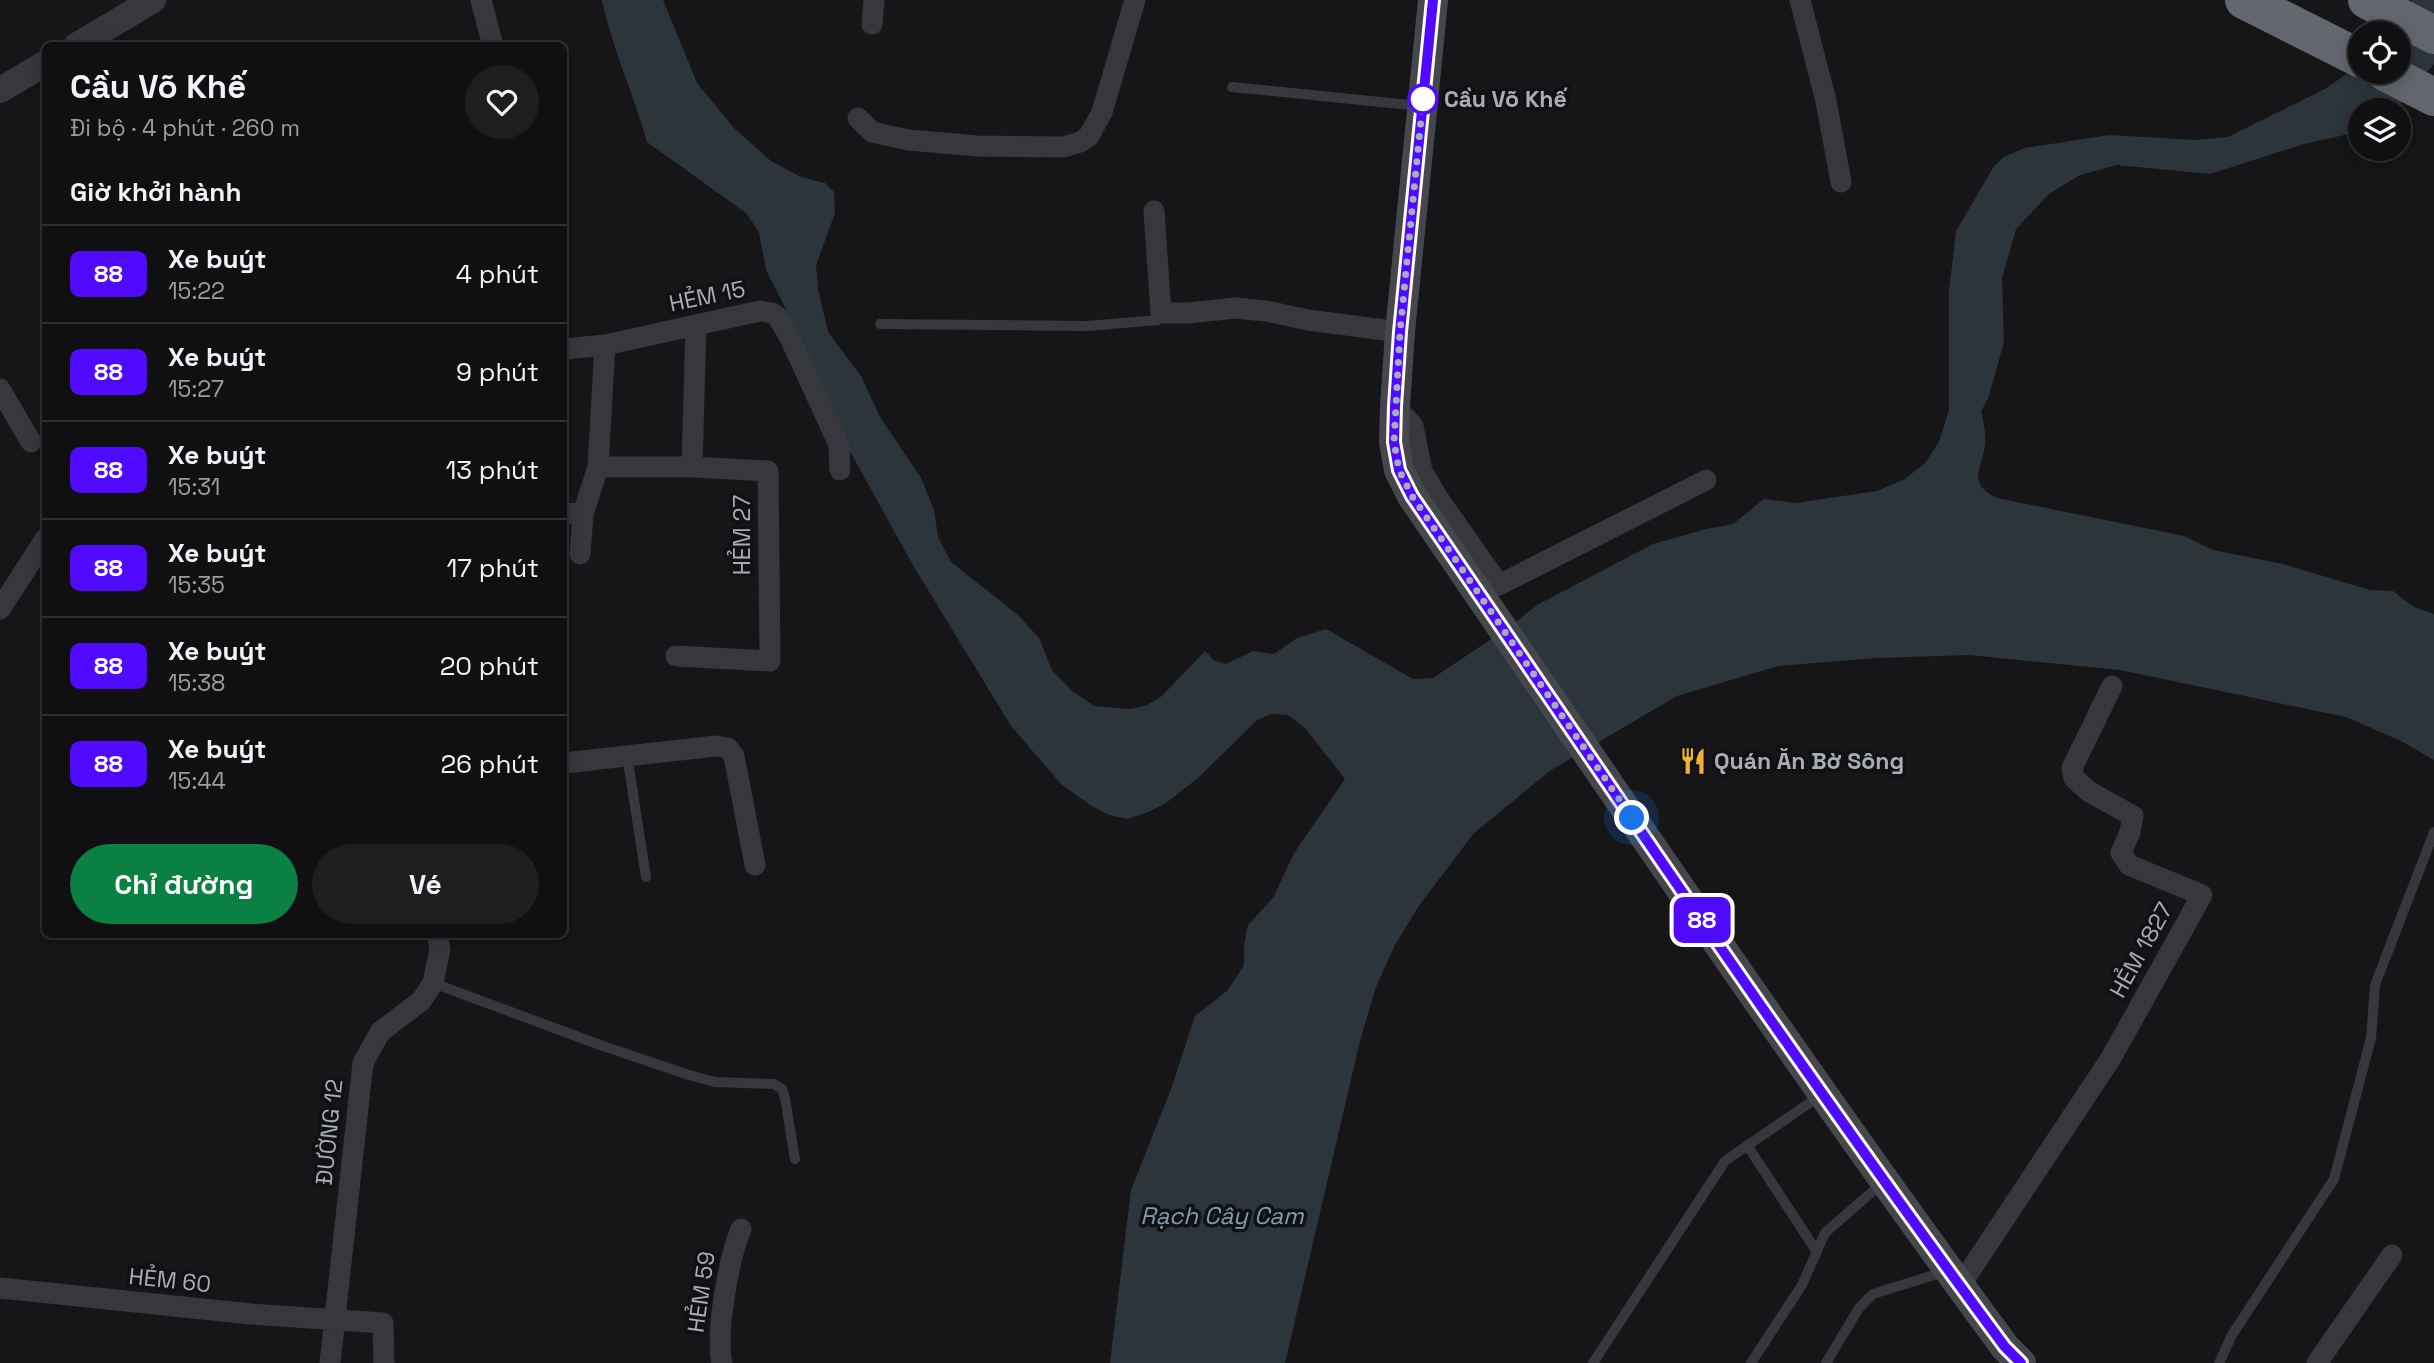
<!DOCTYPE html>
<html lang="vi">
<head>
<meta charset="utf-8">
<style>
	body { margin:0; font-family:"Space Grotesk",sans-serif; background:#1e1e20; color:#f1f3f6; height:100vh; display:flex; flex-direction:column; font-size:26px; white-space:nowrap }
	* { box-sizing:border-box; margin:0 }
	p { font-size:23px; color:#9c9d9f }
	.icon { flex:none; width:38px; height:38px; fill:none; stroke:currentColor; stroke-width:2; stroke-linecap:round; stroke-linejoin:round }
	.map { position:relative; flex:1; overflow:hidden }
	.details { position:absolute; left:42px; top:42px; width:525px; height:896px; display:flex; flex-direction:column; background:#101012; border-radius:10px; box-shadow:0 4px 18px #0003,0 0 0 2px #303032 }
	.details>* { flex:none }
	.badge { padding:0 14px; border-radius:10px; font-size:24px; line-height:46px }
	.tools { position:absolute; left:2348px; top:21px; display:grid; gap:14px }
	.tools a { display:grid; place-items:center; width:63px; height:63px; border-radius:50%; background:#101012; box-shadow:0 4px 18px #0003,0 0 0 2px #303032; font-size:35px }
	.you { position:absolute; width:35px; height:35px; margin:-18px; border:5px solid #fff; border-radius:50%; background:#1a73e8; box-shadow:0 0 0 10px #1a73e833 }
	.map>.badge { position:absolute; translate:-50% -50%; box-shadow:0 0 0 4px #fff }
	h2 { padding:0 28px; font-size:26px; line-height:63px }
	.round { display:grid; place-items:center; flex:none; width:74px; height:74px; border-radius:37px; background:#1e1e20 }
	.overview { display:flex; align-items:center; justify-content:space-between; height:119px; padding:0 28px }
	h1 { font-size:33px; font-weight:800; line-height:52px }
	.cta { display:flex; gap:14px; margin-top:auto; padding:14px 28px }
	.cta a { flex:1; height:80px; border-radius:42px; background:#0b8043; color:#fff; font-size:28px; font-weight:800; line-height:80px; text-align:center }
	.cta a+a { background:#1e1e20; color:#f1f3f6 }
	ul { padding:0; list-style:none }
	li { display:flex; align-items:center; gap:21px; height:98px; padding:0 28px; border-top:2px solid #303032 }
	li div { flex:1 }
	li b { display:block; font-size:26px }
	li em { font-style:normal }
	li .badge { min-width:77px; font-weight:700; text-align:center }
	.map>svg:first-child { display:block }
	.water { fill:#2c353c }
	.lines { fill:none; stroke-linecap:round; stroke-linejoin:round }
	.service { stroke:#37383d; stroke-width:10 }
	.minor { stroke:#37383d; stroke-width:21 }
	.tertiary { stroke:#37383d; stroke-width:26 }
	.secondary { stroke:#45474d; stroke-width:30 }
	.motorway { stroke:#63666e; stroke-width:38 }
	.line-casing { stroke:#fff; stroke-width:16 }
	.line { stroke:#4f0aff; stroke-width:10 }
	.walk { stroke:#a8adb8; stroke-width:7; stroke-dasharray:0 12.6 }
	.stop-dot { fill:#fff; stroke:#4f0aff; stroke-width:3.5 }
	.labels { text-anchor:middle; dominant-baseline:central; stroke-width:7; stroke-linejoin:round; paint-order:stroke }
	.stop-label { font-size:23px; font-weight:bold; fill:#a8adb8; stroke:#111113; text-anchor:start }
	.street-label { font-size:23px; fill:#a8adb8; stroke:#111113 }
	.poi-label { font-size:23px; font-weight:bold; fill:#a8adb8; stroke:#111113; text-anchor:start }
	.water-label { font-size:24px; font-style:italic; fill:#7f9bb3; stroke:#111113 }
</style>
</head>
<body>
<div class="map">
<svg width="2434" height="1363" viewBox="0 0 2434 1363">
	<rect width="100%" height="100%" fill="#161618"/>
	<path class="water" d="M602 0H663L697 83 734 128 771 161 801 177 825 183 834 192 835 213 816 265 818 289 828 332 861 376 880 417 921 478 934 510 938 537 951 562 1018 615 1039 638 1052 670 1072 691 1094 706 1130 709 1147 705 1162 696 1205 651 1215 661 1226 664 1253 651 1274 654 1297 638 1326 629 1413 679 1433 678 1508 628 1537 605 1653 544 1706 529 1733 524 1764 499 1795 503 1877 491 1905 479 1925 463 1939 442 1949 410V291L1956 231 1994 166 2004 157 2025 148 2109 135 2194 140 2228 137 2325 89 2355 68 2399 72V33H2386L2412 0H2434V64L2398 106 2391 110H2361V130L2358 132 2304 144 2210 174 2117 165 2080 175 2049 194 2016 229 2002 278 2004 342 1988 399 1981 411C1984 423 1986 433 1985 445 1982 469 1966 483 1997 498L2184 536 2213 550 2283 564 2370 590 2393 591 2414 607 2434 614V760L2401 741 2346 717 2120 670 1969 655 1876 658 1778 666 1677 696 1551 770 1474 833 1418 907 1394 947 1376 987 1360 1041 1285 1363H1110L1131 1190 1171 1089 1195 1016 1228 990 1244 965V945L1248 925 1273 898 1294 853 1345 779 1305 728 1288 715 1271 714 1256 721 1198 778 1166 803 1146 813 1127 819 1109 815 1090 805 1061 784 1011 726 914 567 847 446 790 317 766 270 759 232 746 213 647 142C634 94 612 49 602 0Z"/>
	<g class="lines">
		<path class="service" d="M1232 87 1420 106
			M880 324 1087 326 1158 320 1161 313
			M627 755 646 877
			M433 983 600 1045 689 1075 715 1082 774 1084 782 1089 785 1098 795 1159
			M1747 1145 1817 1252
			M1593 1363 1725 1161 1821 1095
			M1751 1363 1802 1285 1825 1233 1882 1183
			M1826 1363 1859 1308 1873 1294 1947 1271
			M2219 1363 2232 1335 2334 1179 2371 1038 2375 985 2434 832"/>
		<path class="minor" d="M481 0 493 46
			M1800 0 1826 101 1841 182
			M872 24 874 0
			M858 118 872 132 909 140 977 146 1064 147 1080 142 1089 136 1102 112 1135 0
			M1154 211 1161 313H1188L1235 308 1266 311 1308 320 1400 332
			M564 349 605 345 760 311 772 313 778 317 790 338 839 445 840 470
			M0 389 31 442
			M1395 406 1413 426 1422 471 1438 498 1499 585 1706 480
			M598 467 605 345
			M692 467 696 325
			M564 513 583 514 598 467H692L768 471 770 661 676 656
			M580 554 583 514
			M0 609 46 538
			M564 763 716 746 728 748 734 756 755 865
			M1960 1286 2111 1058 2202 895 2129 865 2121 853 2130 832 2133 816 2088 791 2074 778 2072 768 2112 686
			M0 1288 251 1314 383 1323 384 1363
			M330 1363 363 1063 380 1032 421 1001 433 983 440 949 437 934
			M722 1363C715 1335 729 1257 741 1229
			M2317 1363 2392 1255"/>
		<path class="tertiary" d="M76 46 153 0
			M0 90 46 63"/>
		<path class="secondary" d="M1433 0 1400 332 1395 406 1394 442 1399 470 1412 496C1607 781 1800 1069 2005 1347L2021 1363"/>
		<path class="motorway" d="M2244 0 2361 59
			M2367 0 2434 35
			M2385 72 2434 97"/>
	</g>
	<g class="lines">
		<defs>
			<path id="line" d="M1433 0 1400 332 1395 406 1394 442 1399 470 1412 496C1607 781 1799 1069 2005 1347L2021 1363"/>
		</defs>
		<use href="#line" class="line-casing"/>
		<use href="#line" class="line"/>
		<path class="walk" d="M1423 99 1400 332 1394 442 1399 470 1412 496 1632 818"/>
	</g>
	<defs>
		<symbol id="restaurant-bare" viewBox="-9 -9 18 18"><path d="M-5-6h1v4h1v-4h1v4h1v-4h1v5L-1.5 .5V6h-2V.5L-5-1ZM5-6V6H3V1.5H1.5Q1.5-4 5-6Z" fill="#f2b134" stroke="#111113" stroke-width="2.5" paint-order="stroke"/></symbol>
	</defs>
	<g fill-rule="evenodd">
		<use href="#restaurant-bare" x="1674" y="742" width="38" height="38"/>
	</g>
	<circle class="stop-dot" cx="1423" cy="99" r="14"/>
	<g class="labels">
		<g class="stop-label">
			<text x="1444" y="99">Cầu Võ Khế</text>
		</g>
		<g class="street-label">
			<text transform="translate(707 296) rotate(-12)">HẺM 15</text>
			<text transform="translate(742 535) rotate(-90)">HẺM 27</text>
			<text transform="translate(2141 950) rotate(-61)">HẺM 1827</text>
			<text transform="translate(329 1132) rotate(-84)">ĐƯỜNG 12</text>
			<text transform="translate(170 1280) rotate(6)">HẺM 60</text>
			<text transform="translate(701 1292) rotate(-82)">HẺM 59</text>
		</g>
		<g class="poi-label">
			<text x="1714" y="761">Quán Ăn Bờ Sông</text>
		</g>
		<g class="water-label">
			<text x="1222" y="1215">Rạch Cây Cam</text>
		</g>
	</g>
</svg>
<div class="tools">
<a><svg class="icon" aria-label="locate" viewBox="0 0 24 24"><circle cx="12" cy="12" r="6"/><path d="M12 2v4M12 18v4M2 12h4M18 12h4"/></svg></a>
<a><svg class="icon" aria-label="layers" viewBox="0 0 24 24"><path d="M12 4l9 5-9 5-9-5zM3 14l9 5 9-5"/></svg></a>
</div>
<div class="you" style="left:1632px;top:818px"></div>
<b class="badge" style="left:1702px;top:920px;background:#4f0aff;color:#fff">88</b>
<section class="details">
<div class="overview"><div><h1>Cầu Võ Khế</h1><p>Đi bộ · 4 phút · 260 m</p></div><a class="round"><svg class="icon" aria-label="heart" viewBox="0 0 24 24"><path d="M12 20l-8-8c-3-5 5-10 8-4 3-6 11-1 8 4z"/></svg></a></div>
<h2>Giờ khởi hành</h2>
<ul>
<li><span class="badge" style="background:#4f0aff;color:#fff">88</span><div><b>Xe buýt</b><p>15:22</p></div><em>4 phút</em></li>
<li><span class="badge" style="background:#4f0aff;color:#fff">88</span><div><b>Xe buýt</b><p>15:27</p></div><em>9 phút</em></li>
<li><span class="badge" style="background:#4f0aff;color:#fff">88</span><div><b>Xe buýt</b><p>15:31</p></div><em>13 phút</em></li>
<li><span class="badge" style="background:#4f0aff;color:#fff">88</span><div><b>Xe buýt</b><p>15:35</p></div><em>17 phút</em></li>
<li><span class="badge" style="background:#4f0aff;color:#fff">88</span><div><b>Xe buýt</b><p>15:38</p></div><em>20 phút</em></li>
<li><span class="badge" style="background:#4f0aff;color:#fff">88</span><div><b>Xe buýt</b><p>15:44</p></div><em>26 phút</em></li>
</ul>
<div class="cta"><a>Chỉ đường</a><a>Vé</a></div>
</section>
</div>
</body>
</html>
